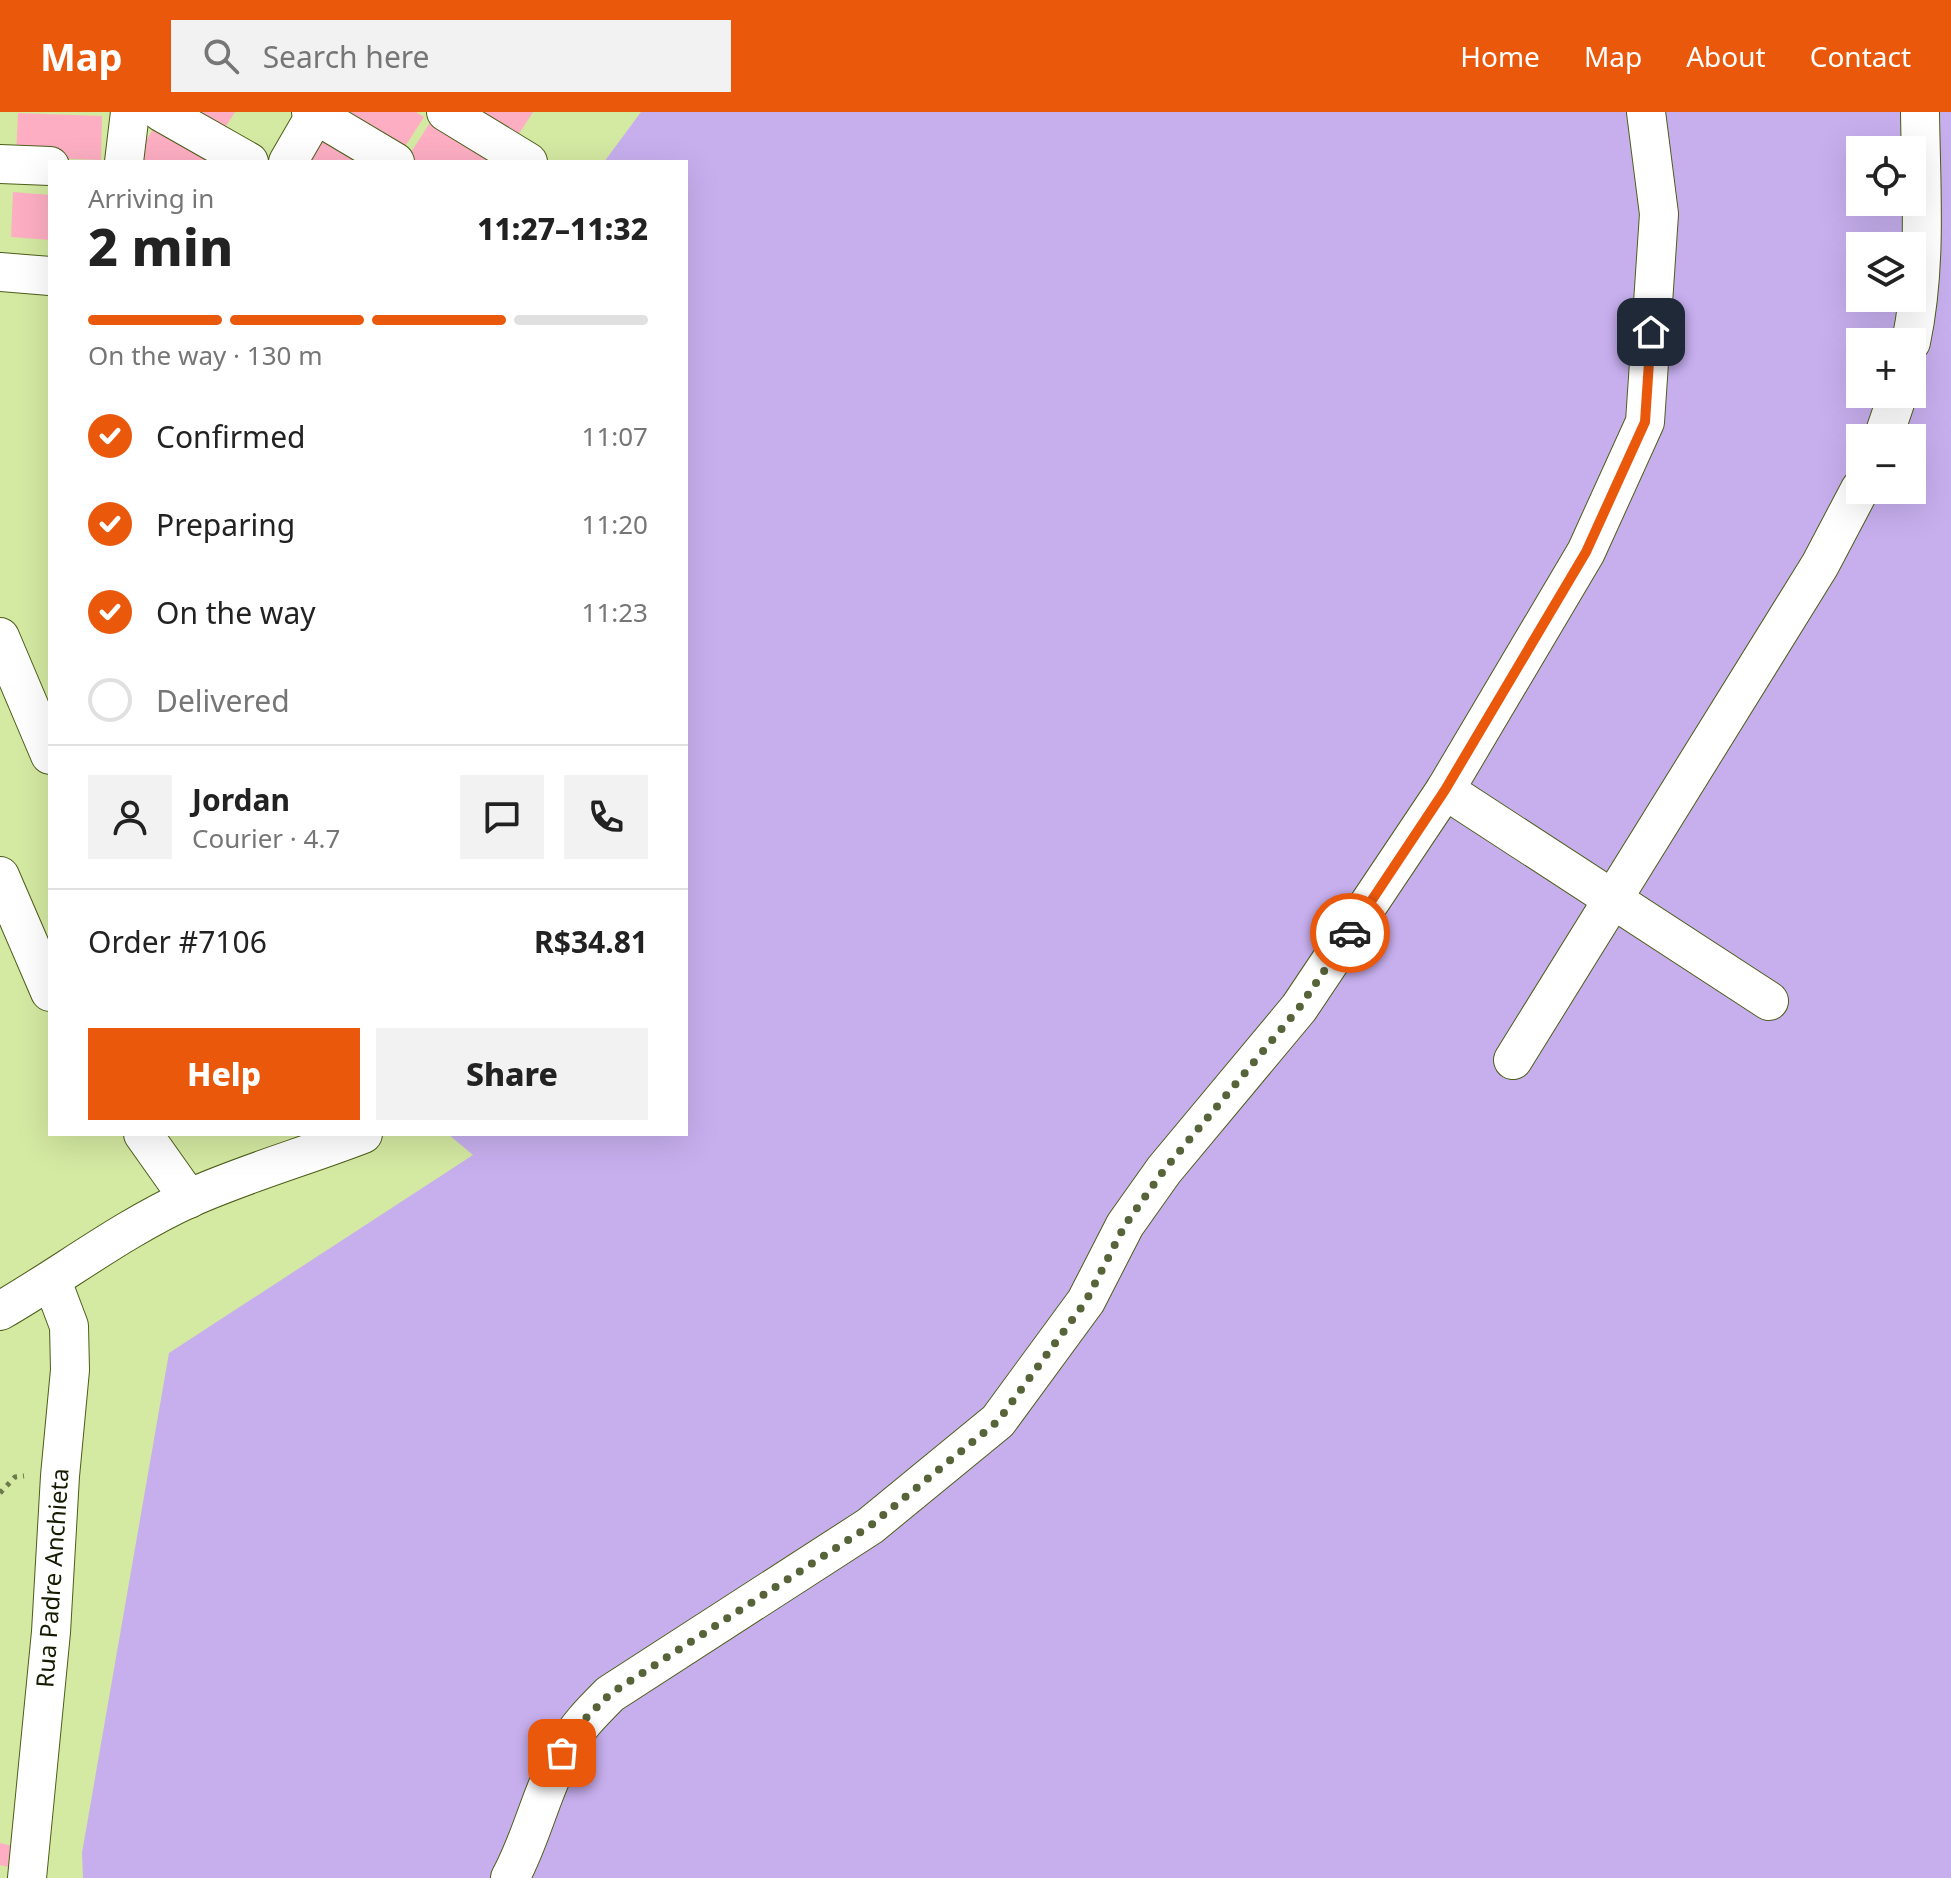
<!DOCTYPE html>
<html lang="en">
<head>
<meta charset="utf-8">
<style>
  body { margin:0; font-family:"Noto Sans",sans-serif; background:#f2f2f2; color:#222; height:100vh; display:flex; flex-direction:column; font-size:30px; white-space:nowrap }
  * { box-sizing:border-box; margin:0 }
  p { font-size:26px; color:#767676 }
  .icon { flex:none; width:44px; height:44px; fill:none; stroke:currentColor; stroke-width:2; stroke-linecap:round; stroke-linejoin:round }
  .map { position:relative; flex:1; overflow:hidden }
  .side { position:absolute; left:48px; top:48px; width:640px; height:976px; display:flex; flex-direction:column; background:#fff; border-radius:0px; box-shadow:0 8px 32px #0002 }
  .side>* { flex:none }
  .controls { position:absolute; left:1846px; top:24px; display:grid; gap:16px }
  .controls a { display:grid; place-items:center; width:80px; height:80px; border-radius:0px; background:#fff; box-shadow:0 8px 32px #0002; font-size:40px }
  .pin { position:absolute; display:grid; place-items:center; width:68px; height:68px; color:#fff; margin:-34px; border-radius:16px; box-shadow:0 4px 12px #0006 }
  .courier { position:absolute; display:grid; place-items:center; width:80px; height:80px; margin:-40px; border:6px solid #ea580c; border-radius:50%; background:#fff; color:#222; box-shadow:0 2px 10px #0007 }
  .overview em { font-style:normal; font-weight:800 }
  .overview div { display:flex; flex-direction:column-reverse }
  .overview { display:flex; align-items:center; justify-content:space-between; height:136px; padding:0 40px }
  h1 { font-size:52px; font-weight:800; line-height:60px }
  .bar { display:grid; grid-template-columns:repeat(4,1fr); gap:12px 8px; align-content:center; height:96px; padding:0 40px }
  .bar i { height:10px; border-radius:6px; background:#e0e0e0 }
  .bar .active { background:#ea580c }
  .bar p { grid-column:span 4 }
  .line { display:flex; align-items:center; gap:20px; padding:0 40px; border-top:2px solid #e0e0e0 }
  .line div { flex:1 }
  .round { display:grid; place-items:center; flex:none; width:84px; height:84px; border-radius:0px; background:#f2f2f2 }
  ol { padding:0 40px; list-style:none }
  li { display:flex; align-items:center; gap:24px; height:88px }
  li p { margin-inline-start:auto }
  li .icon { padding:8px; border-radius:50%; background:#ea580c; color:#fff; stroke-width:4 }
  li:last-child { color:#767676 }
  li i { width:44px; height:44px; border:4px solid #e0e0e0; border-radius:50% }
  .cta { display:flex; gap:16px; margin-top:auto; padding:16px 40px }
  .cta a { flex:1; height:92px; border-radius:0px; background:#ea580c; color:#fff; font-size:32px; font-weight:800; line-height:92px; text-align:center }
  .cta a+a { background:#f2f2f2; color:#222 }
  header { display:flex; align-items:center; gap:48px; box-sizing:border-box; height:112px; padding:0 40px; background:#ea580c; color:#fff }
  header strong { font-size:38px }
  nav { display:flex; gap:44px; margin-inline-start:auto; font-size:28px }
  .search { width:560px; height:72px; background:#f2f2f2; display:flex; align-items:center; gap:20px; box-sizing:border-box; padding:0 28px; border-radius:0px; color:#767676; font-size:30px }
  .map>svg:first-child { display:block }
</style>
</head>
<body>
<header>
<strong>Map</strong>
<div class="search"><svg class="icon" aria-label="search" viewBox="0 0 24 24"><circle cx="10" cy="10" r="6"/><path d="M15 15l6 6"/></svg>Search here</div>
<nav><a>Home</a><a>Map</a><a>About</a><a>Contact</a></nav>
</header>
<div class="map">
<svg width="1951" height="1766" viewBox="0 0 1951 1766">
  <rect width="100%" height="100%" fill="#d4e9a2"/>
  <path fill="#c7afee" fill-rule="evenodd" d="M641,0h1310v1766h-1868l-1,-25 87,-500 304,-198 -25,-21h238v-972h-82zM1860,38h52v52h-52zM1860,134h52v52h-52zM1860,230h52v52h-52zM1860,326h52v52h-52z"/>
  <g fill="#fdaec3">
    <polygon points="180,0 235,0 219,25"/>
    <polygon points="333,0 416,0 424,5 397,47"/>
    <polygon points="466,0 533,0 513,31"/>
    <polygon points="18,1 102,4 101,48 16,45"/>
    <polygon points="160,6 228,50 137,50 134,48"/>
    <polygon points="433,6 501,50 409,50 406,48"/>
    <polygon points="323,26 360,50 308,50"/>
    <polygon points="13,80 50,83 50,128 11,125"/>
    <polygon points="0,1731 17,1735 13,1756 0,1753"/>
  </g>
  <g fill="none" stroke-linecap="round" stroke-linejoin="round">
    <defs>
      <g id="street">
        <polyline points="161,0 249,50"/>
        <polyline points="311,0 395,50"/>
        <polyline points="446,0 528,50"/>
        <polyline points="124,50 130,0"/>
        <polyline points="288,50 317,0"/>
        <polyline points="0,52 50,54"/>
        <polyline points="0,160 50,164"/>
        <path d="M1911,230c16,-76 10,-153 9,-230"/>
        <polyline points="1883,326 1898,282"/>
        <polyline points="0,525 50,643"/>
        <polyline points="1445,678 1769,889"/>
        <polyline points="0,764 50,880"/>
        <polyline points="1513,948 1820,453 1860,377"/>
        <polyline points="143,1022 189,1087"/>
        <path d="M0,1199c64,-37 122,-82 190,-113 56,-25 116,-42 173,-64"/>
        <polyline points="27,1766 51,1520 60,1364 70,1258 69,1214 52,1169"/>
        <path d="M510,1766c22,-40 31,-86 53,-126 12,-23 29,-40 47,-58l260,-168 128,-105 88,-120 39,-76 39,-55 135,-162 146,-218 141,-238 59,-130 14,-208 -13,-102"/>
      </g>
    </defs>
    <use href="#street" stroke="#4d5e19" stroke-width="40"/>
    <polyline stroke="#6d7a4b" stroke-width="5" stroke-dasharray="4 6" stroke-linecap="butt" points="0,1381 15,1365 24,1364"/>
    <use href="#street" stroke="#fff" stroke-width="38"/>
  </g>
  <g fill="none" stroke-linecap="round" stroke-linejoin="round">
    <polyline stroke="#576339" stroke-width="8" stroke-dasharray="0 14.4" points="562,1641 583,1609 610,1582 870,1414 998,1309 1086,1189 1125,1113 1164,1058 1299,896 1350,821"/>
    <polyline stroke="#ea580c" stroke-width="10" points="1350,821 1445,678 1586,440 1645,310 1651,220"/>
  </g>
  <g text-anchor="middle" stroke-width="7" stroke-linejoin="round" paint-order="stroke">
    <g font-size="24" fill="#141b01" stroke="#fff">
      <text transform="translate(53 1466) rotate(-86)" y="8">Rua Padre Anchieta</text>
    </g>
  </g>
</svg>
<div class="controls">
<a><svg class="icon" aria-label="locate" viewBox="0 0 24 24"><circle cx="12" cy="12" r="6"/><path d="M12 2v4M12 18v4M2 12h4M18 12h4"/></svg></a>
<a><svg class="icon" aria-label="layers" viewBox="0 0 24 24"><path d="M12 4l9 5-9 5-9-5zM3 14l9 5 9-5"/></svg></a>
<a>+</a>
<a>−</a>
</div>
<div class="pin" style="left:562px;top:1641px;background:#ea580c"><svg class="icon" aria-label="bag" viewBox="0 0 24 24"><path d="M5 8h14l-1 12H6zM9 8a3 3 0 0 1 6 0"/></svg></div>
<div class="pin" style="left:1651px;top:220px;background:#1f2937"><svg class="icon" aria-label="home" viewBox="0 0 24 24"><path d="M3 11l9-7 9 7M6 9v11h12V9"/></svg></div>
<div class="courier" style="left:1350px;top:821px"><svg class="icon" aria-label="car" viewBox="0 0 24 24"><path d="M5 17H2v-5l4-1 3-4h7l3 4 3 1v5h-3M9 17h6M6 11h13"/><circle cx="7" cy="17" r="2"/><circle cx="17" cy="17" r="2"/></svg></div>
<section class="side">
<div class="overview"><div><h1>2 min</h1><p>Arriving in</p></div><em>11:27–11:32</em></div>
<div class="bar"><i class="active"></i><i class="active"></i><i class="active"></i><i></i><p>On the way · 130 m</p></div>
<ol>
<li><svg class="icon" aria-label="check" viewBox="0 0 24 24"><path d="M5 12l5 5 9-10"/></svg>Confirmed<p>11:07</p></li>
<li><svg class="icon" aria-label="check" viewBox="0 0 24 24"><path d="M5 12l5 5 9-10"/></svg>Preparing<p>11:20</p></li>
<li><svg class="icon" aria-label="check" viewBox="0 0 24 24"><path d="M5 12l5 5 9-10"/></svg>On the way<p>11:23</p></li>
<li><i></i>Delivered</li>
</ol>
<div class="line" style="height:144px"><a class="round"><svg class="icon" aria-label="person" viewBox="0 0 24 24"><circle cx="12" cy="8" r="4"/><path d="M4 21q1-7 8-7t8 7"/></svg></a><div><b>Jordan</b><p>Courier · 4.7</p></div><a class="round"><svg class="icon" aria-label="chat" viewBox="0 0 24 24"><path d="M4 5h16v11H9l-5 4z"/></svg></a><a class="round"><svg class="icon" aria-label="phone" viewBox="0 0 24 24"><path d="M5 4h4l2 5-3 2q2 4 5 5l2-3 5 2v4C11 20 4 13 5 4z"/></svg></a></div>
<div class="line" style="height:104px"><div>Order #7106</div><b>R$34.81</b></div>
<div class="cta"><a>Help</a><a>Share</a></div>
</section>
</div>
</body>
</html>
